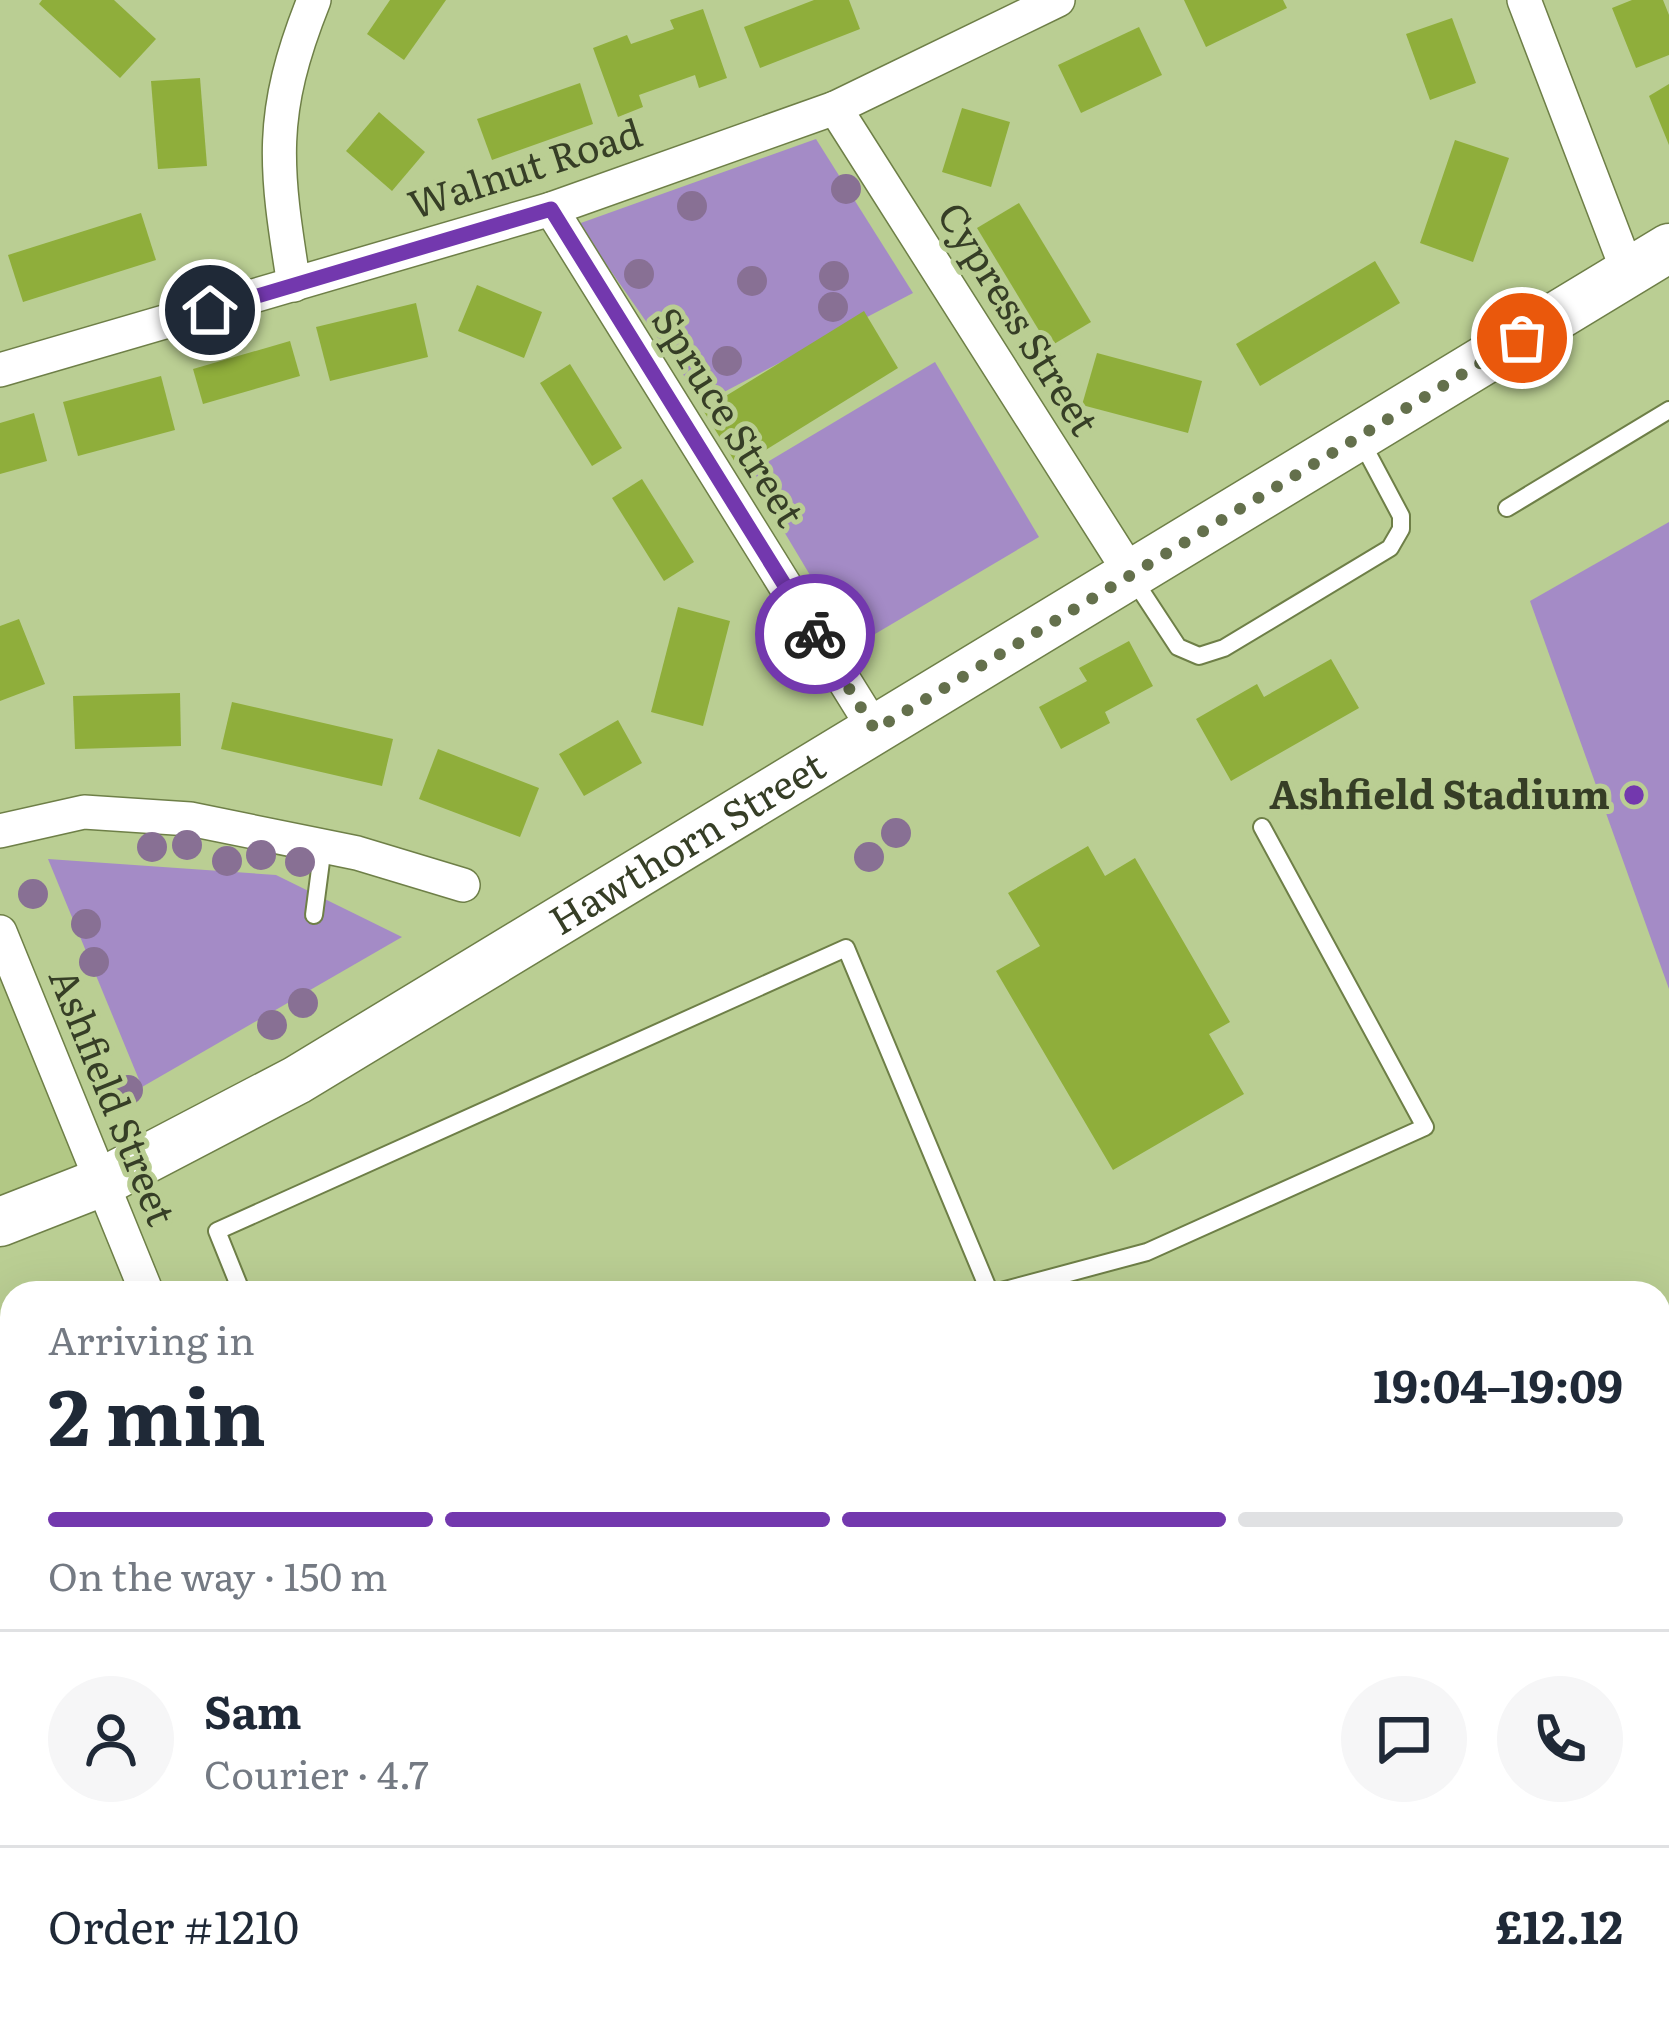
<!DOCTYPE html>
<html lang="en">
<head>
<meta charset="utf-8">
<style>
  body { margin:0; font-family:Literata,serif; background:#f6f6f7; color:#1f2937; height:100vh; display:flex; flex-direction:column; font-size:45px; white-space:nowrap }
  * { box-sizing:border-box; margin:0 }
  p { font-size:39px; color:#747a83 }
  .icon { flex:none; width:66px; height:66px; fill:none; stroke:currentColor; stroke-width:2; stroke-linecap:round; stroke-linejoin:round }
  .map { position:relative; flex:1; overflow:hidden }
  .side { position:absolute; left:0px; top:1281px; width:1671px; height:747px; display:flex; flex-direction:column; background:#fff; border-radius:36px 36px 0 0; box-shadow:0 12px 48px #0002 }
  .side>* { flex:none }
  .pin { position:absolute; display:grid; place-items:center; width:102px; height:102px; color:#fff; margin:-51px; border:6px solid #fff; border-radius:50%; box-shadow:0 3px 12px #0007 }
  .courier { position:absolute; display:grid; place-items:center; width:120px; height:120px; margin:-60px; border:9px solid #7338ae; border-radius:50%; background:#fff; color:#222; box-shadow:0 3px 15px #0007 }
  .summary em { font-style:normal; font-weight:700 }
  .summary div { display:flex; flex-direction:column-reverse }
  .summary { display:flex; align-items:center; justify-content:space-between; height:204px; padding:0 48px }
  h1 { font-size:78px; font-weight:700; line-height:90px }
  .bar { display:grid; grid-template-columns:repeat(4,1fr); gap:18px 12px; align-content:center; height:144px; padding:0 48px }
  .bar i { height:15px; border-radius:9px; background:#e0e1e3 }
  .bar .selected { background:#7338ae }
  .bar p { grid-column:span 4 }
  .line { display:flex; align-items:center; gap:30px; padding:0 48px; border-top:3px solid #e0e1e3 }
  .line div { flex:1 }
  .round { display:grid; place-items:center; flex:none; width:126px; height:126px; border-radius:63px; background:#f6f6f7 }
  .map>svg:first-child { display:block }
</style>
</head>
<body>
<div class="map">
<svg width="1669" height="2026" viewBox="0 0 1669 2026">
  <rect width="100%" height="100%" fill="#bace93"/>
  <polygon fill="#b2c885" points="0,933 102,1182 0,1222"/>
  <g fill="#a48bc6">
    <polygon points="816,139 913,293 703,403 578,224"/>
    <polygon points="935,362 1039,537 853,647 749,473"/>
    <polygon points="1669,522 1669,989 1530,601"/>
    <polygon points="48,859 276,875 402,937 142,1087"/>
  </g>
  <g fill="#8fae3b">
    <polygon points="42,0 114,0 156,39 120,78 39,4"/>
    <polygon points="390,0 446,0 404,60 367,34"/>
    <polygon points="814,0 849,0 860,29 760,68 744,27"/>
    <polygon points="1184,0 1283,0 1287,8 1206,47"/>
    <polygon points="1632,0 1663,0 1669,15 1669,55 1636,68 1612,8"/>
    <polygon points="703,9 727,78 699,88 695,75 639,95 643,107 618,117 593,48 627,35 631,44 674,29 670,20"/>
    <polygon points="1452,18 1476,83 1430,100 1406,34"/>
    <polygon points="1139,27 1162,75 1081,113 1058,65"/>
    <polygon points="200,78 207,166 158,169 151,81"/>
    <polygon points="580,83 593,124 492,160 477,119"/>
    <polygon points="1669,84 1669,145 1649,96"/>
    <polygon points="962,108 1010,122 991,187 942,172"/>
    <polygon points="379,112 425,152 392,191 346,151"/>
    <polygon points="1455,140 1509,158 1473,262 1420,243"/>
    <polygon points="1019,203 1091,322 1049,347 977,228"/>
    <polygon points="141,213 156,260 23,302 8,255"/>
    <polygon points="1375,261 1400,303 1260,386 1236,344"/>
    <polygon points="477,285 542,312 524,358 458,331"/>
    <polygon points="416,303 428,357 330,381 316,327"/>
    <polygon points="864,311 898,368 738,467 703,410"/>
    <polygon points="290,341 300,376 203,404 193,369"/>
    <polygon points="1097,353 1202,381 1188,433 1082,405"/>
    <polygon points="570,364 622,448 592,466 540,383"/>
    <polygon points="161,376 175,430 78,456 63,402"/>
    <polygon points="34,413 47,461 0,474 0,423"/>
    <polygon points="642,479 694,562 664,581 612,498"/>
    <polygon points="678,607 730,621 703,726 651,712"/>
    <polygon points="19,619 45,684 0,701 0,626"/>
    <polygon points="1129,641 1153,686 1105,712 1110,723 1061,749 1039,707 1087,681 1079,668"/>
    <polygon points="1331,659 1359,708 1231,781 1196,719 1257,684 1264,697"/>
    <polygon points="180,693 181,746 75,749 73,696"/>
    <polygon points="232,702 393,739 382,786 221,749"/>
    <polygon points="618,720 642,763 584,796 559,754"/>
    <polygon points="438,749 539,788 520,837 419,799"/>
    <polygon points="1088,846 1105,876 1135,858 1230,1022 1209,1034 1244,1094 1113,1170 996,971 1040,946 1008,893"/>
    <polygon points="12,1345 12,1383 0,1388 0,1350"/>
    <polygon points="12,1564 12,1604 0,1609 0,1568"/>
    <polygon points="12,1816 12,1876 0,1880 0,1821"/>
    <polygon points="91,2016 141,2016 145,2026 80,2026 78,2021"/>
    <polygon points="154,2016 213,2016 188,2026 158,2026"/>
    <polygon points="1020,2016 1092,2016 1119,2025 1016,2026"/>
  </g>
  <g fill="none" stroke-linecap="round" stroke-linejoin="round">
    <defs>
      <g id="lane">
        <polyline points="1507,508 1669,410"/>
        <polyline points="1134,580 1178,647 1199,656 1224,648 1390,548 1401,529 1401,516 1360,439"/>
        <polyline points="314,915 323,846"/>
        <polyline points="242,1293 217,1231 846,948 990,1293"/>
        <polyline points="994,1293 1147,1252 1425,1127 1262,827"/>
      </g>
      <g id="street">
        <polyline points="1524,0 1628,272"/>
        <polyline points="835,108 1131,574"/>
        <polyline points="551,209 875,730"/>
        <path d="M294,285c-19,-119 -26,-170 20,-285"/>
        <polyline points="0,370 551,209 835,108 1058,0"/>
        <polyline points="0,831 84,812 190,819 357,853 463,885"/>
        <polyline points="0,932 147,1293"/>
        <polyline points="0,1700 12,1695"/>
        <polyline points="1659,1994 1669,1990"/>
        <polyline points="411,2026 430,2019"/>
        <polyline points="1581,2026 1606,2016"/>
      </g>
      <g id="secondary">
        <path id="s1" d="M0,1222l102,-40 195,-102 1372,-832"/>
      </g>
    </defs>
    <use href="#lane" stroke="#6e7f47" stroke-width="20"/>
    <use href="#street" stroke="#6e7f47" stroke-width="36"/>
    <use href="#secondary" stroke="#6e7f47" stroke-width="51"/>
    <use href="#lane" stroke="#fff" stroke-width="16"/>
    <use href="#street" stroke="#fff" stroke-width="33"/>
    <use href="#secondary" stroke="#fff" stroke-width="48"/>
  </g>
  <g fill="#887094">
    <circle cx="846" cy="189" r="15"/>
    <circle cx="692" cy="206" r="15"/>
    <circle cx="639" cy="274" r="15"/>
    <circle cx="834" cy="276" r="15"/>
    <circle cx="752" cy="281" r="15"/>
    <circle cx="833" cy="307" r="15"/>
    <circle cx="727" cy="361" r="15"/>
    <circle cx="896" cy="833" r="15"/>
    <circle cx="187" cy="845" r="15"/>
    <circle cx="152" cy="847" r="15"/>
    <circle cx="261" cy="855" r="15"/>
    <circle cx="869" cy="857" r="15"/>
    <circle cx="227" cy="861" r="15"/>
    <circle cx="300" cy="862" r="15"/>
    <circle cx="33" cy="894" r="15"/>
    <circle cx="86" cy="924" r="15"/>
    <circle cx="94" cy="962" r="15"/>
    <circle cx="303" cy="1003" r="15"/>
    <circle cx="272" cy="1025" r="15"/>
    <circle cx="128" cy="1090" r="15"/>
  </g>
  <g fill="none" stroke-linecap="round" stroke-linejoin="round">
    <polyline stroke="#64704c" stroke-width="12" stroke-dasharray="0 21.6" points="815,634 875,730 1522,338"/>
    <polyline stroke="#7338ae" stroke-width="15" points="210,310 551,209 815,634"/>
  </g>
  <circle fill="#7338ae" stroke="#bace93" stroke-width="4.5" cx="1634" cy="795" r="12"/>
  <g text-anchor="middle" stroke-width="10" stroke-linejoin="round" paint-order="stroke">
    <g font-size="39" fill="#363e26" stroke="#bace93">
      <text transform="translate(525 169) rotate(-18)" y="14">Walnut Road</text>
      <text transform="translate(1018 319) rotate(58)" y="14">Cypress Street</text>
      <text transform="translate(728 417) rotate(58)" y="14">Spruce Street</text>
      <text dy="14" stroke="none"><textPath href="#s1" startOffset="786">Hawthorn Street</textPath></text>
      <text transform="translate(112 1097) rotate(68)" y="14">Ashfield Street</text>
    </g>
    <g font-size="39" font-weight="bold" fill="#363e26" stroke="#bace93" text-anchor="end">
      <text x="1610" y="809">Ashfield Stadium</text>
    </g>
  </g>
</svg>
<div class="pin" style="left:1522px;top:338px;background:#ea580c"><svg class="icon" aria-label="bag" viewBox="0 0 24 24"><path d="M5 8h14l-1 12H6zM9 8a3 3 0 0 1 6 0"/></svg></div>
<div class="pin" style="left:210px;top:310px;background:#1f2937"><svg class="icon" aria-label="home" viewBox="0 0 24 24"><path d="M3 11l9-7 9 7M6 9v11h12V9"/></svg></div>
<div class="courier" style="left:815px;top:634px"><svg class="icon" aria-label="bike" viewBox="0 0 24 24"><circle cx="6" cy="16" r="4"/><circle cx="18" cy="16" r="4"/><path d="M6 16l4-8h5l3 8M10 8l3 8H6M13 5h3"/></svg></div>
<section class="side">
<div class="summary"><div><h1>2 min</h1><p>Arriving in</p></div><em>19:04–19:09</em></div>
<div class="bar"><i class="selected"></i><i class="selected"></i><i class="selected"></i><i></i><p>On the way · 150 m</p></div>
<div class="line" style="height:216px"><a class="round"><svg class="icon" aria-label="person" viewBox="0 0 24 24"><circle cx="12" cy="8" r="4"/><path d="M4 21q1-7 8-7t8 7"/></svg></a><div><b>Sam</b><p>Courier · 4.7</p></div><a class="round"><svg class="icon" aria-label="chat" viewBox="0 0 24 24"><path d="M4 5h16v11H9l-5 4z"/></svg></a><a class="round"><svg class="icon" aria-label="phone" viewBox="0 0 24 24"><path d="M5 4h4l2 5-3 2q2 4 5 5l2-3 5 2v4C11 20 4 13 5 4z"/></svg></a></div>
<div class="line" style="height:156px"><div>Order #1210</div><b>£12.12</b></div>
</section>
</div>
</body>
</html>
